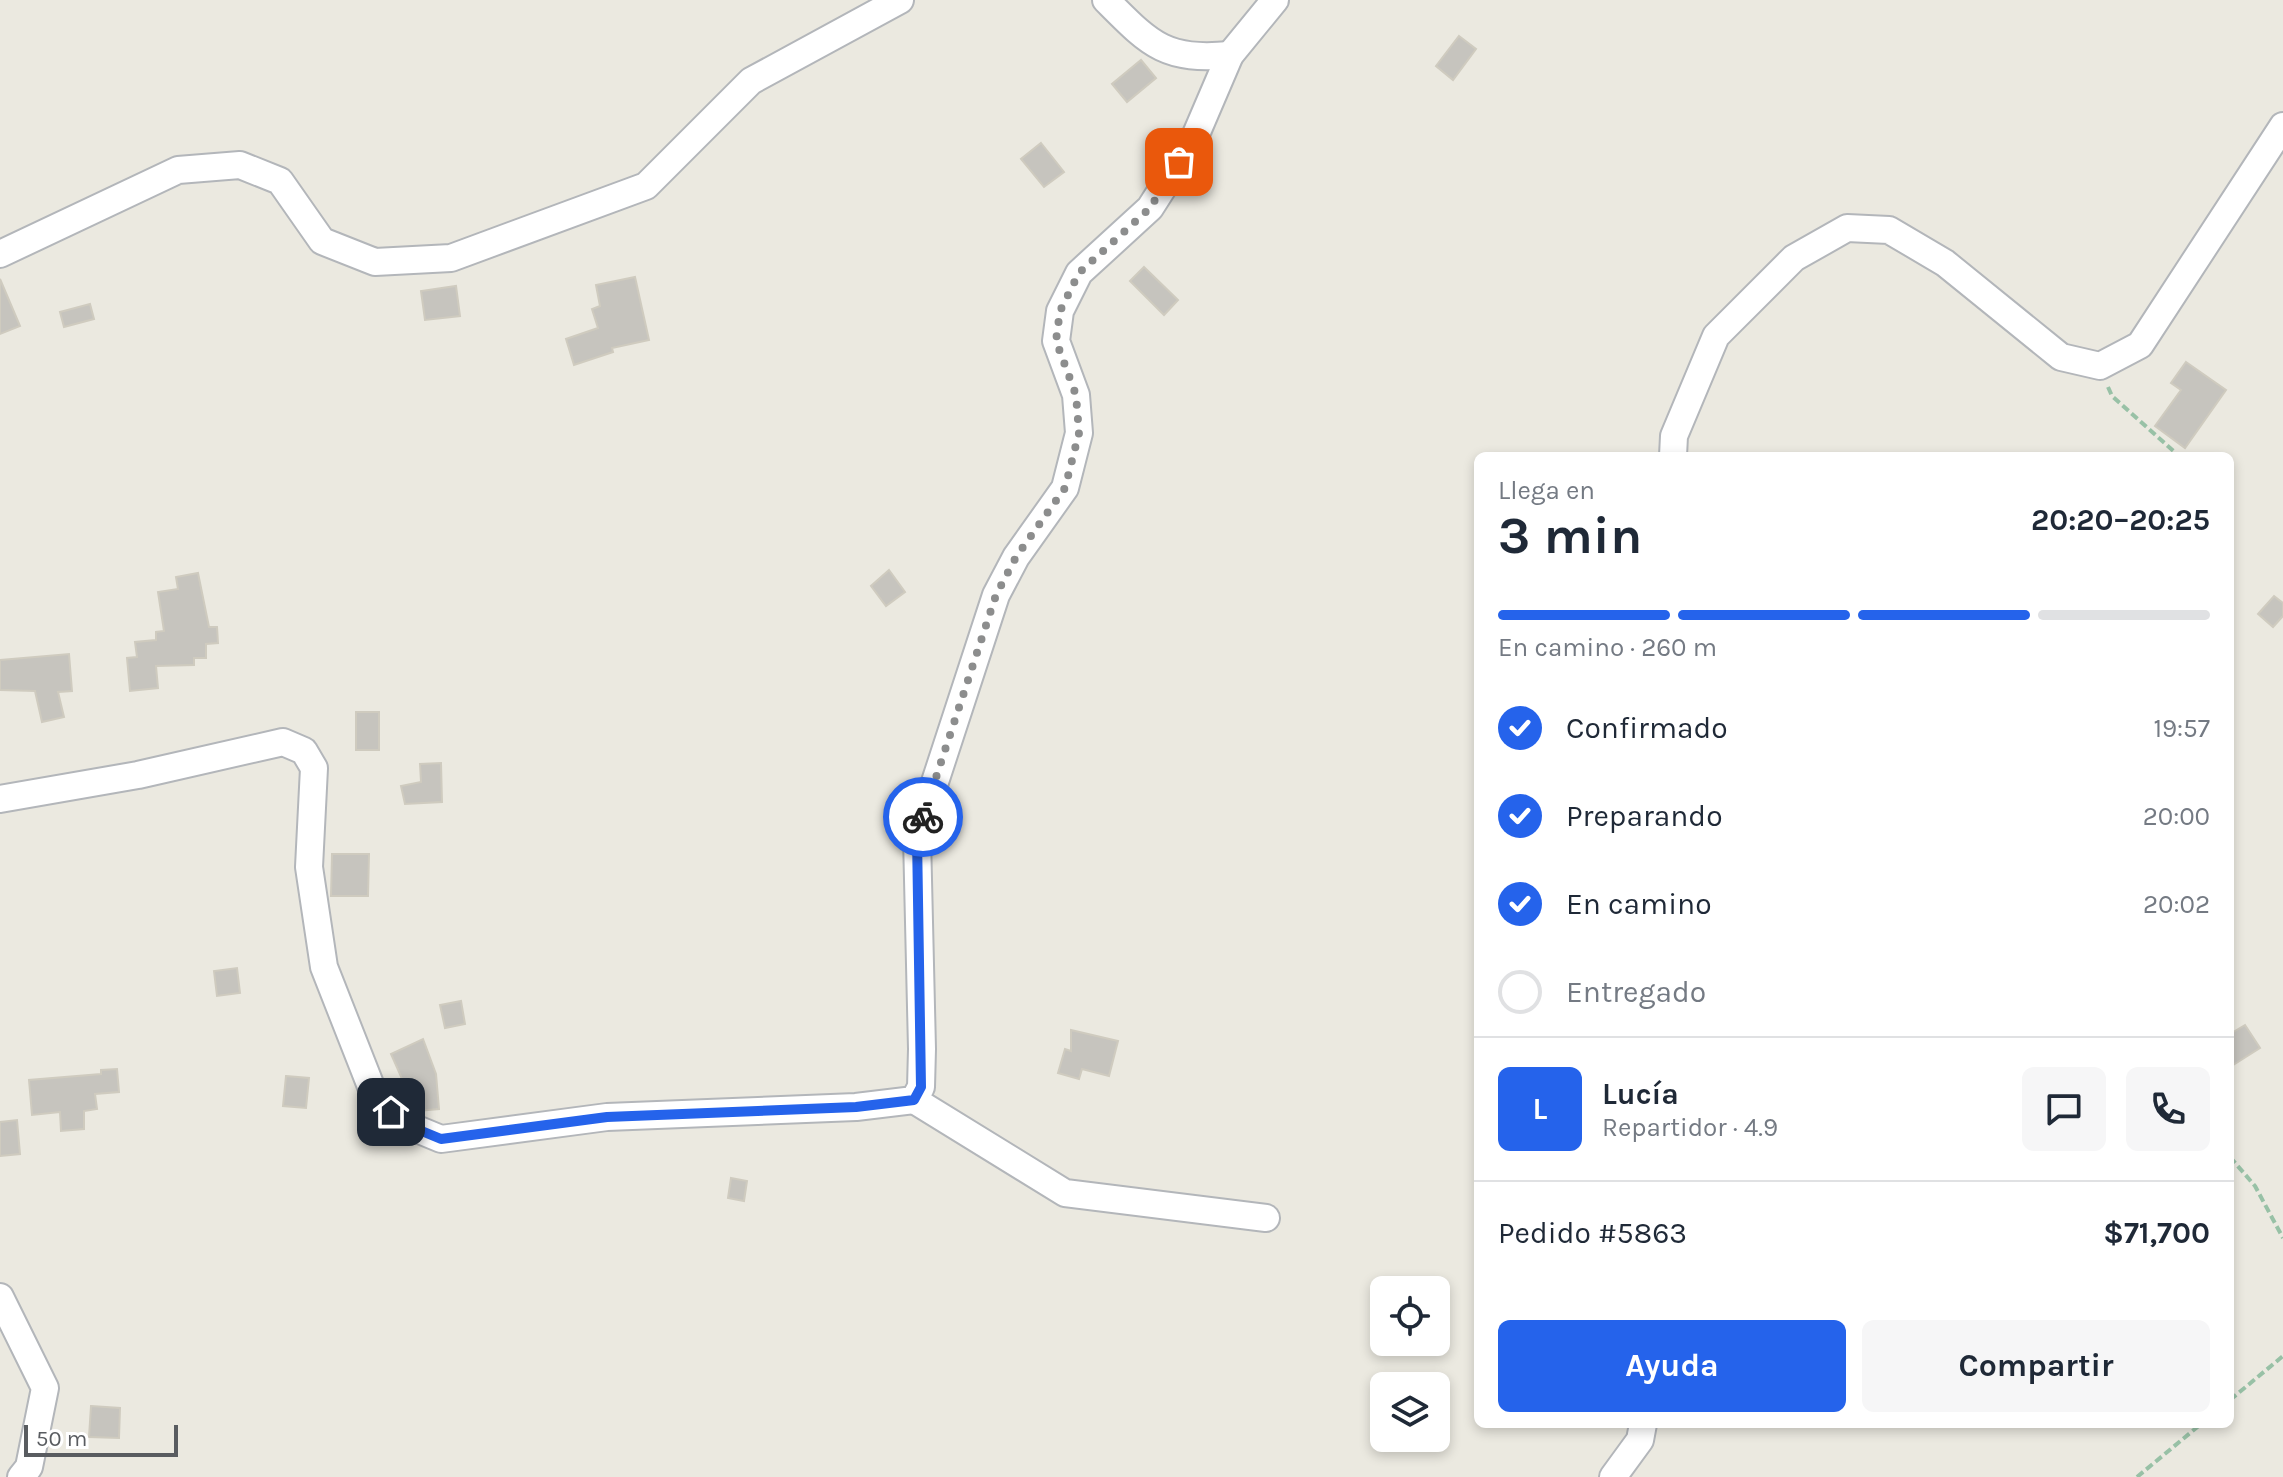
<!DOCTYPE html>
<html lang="es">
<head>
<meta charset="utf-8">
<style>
  body { margin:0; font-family:Karla,sans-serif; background:#f6f6f7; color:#1f2937; height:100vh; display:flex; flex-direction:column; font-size:30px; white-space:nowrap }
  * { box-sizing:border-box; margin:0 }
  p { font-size:26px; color:#747a83 }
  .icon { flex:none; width:44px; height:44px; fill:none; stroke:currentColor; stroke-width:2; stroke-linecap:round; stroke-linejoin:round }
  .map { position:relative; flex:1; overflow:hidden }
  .drawer { position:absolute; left:1474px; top:452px; width:760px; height:976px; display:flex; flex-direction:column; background:#fff; border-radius:12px; box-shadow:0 4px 12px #0003 }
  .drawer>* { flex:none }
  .controls { position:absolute; left:1370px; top:1276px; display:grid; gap:16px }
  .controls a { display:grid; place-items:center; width:80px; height:80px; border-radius:12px; background:#fff; box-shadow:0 4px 12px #0003; font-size:40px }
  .scale { position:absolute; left:24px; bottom:20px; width:154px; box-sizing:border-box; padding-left:8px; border:4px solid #595c60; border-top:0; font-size:22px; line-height:28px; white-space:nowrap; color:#595c60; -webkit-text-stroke:6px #fff; paint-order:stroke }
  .pin { position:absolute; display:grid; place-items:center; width:68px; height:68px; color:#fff; margin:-34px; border-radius:16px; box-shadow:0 4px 12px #0006 }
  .courier { position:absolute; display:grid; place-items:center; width:80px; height:80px; margin:-40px; border:6px solid #2563eb; border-radius:50%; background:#fff; color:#222; box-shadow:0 2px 10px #0007 }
  .head em { font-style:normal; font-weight:700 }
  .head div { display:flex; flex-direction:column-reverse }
  .head { display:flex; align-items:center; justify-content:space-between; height:136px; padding:0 24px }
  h1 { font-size:52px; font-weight:700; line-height:60px }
  .bar { display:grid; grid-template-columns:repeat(4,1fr); gap:12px 8px; align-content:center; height:96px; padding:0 24px }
  .bar i { height:10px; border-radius:6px; background:#e0e1e3 }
  .bar .current { background:#2563eb }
  .bar p { grid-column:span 4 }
  .line { display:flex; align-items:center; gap:20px; padding:0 24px; border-top:2px solid #e0e1e3 }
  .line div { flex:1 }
  .round { display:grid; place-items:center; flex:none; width:84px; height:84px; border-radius:12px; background:#f6f6f7 }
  ol { padding:0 24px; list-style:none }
  li { display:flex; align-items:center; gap:24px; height:88px }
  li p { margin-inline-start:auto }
  li .icon { padding:8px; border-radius:50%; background:#2563eb; color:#fff; stroke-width:4 }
  li:last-child { color:#747a83 }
  li i { width:44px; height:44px; border:4px solid #e0e1e3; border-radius:50% }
  .button { display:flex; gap:16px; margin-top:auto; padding:16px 24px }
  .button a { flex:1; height:92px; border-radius:12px; background:#2563eb; color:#fff; font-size:32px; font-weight:700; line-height:92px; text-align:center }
  .button a+a { background:#f6f6f7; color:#1f2937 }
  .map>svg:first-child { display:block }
</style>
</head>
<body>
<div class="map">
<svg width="2283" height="1477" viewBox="0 0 2283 1477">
  <rect width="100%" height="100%" fill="#ebe9e0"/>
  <g fill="#c6c4be" stroke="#cfcbbf" stroke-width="2">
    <polygon points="1459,36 1476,49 1453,80 1436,66"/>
    <polygon points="1141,60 1156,78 1127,102 1112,84"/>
    <polygon points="1041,143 1064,172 1044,187 1021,159"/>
    <polygon points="1144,267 1178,300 1164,315 1130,281"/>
    <polygon points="635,277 649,340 612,348 613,352 574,365 566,339 598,328 592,309 600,306 596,285"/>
    <polygon points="0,279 20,326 0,334"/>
    <polygon points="456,286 460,316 425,320 421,291"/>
    <polygon points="90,304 94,319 64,327 60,312"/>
    <polygon points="2186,362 2226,390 2185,448 2155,426 2181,390 2171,383"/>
    <polygon points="889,570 905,592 886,606 871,586"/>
    <polygon points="198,573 209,627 217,627 218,643 206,644 206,658 194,658 194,665 156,666 158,688 130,691 127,658 137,657 135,642 156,640 156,632 164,631 158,592 178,589 176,577"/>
    <polygon points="2274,596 2283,603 2283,616 2273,627 2258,614"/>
    <polygon points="69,654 72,691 58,692 64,717 42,722 35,691 0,690 0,660"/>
    <rect x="356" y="712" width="23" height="38"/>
    <polygon points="441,763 442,802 405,804 401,786 421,782 420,764"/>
    <polygon points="332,854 369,854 368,896 331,896"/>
    <polygon points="237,968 240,993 217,996 214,971"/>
    <polygon points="461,1001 465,1024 445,1028 440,1005"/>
    <polygon points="2245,1025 2260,1048 2230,1067 2230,1034"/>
    <polygon points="1071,1030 1118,1041 1109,1076 1082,1069 1079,1079 1058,1073 1065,1049 1071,1051"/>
    <polygon points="423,1039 436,1074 439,1109 417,1111 408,1105 407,1090 391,1054"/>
    <polygon points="117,1069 119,1092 95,1094 97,1109 84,1111 84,1129 61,1131 60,1112 32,1115 29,1080 101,1074 101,1070"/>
    <polygon points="286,1076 309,1078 306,1108 283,1106"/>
    <polygon points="17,1120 20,1154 0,1156 0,1122"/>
    <polygon points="731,1178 747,1181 744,1201 728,1198"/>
    <polygon points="91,1406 120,1408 119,1438 89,1437"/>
  </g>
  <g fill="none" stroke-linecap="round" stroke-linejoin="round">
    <defs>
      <g id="minor">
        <path d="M1106,0c44,44 58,61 124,55"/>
        <polyline points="0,254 178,170 240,165 280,181 322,241 375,262 451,258 646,186 751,81 900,0"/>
        <polyline points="1673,456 1674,436 1716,336 1794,258 1847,228 1889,230 1945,263 2061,357 2100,366 2140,345 2283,126"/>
        <polyline points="0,799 138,775 283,742 304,751 314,768 309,867 324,967 372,1089 391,1112 412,1127 441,1139 607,1117 856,1107 914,1100 921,1087 922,1049 917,837 996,595 1016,557 1065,488 1079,433 1076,395 1056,341 1060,311 1079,273 1150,208 1194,139 1230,55 1275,0"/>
        <polyline points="914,1100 1065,1193 1266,1218"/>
        <polyline points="0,1297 45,1388 29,1467 21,1477"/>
        <polyline points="1613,1477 1640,1440 1643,1424"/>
      </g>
    </defs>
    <use href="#minor" stroke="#b3b6ba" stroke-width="30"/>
    <g stroke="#98c1a6" stroke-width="4" stroke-dasharray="8 4" stroke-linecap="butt">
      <polyline points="2108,387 2112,396 2179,456"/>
      <polyline points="2230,1157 2255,1186 2283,1238"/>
      <polyline points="2230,1400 2283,1356"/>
      <polyline points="2137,1477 2201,1424"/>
    </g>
    <use href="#minor" stroke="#fff" stroke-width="26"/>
  </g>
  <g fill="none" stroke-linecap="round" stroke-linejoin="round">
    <polyline stroke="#8c8d8d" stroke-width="8" stroke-dasharray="0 14.4" points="923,817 996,595 1016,557 1065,488 1079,433 1076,395 1056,341 1060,311 1079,273 1150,208 1179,162"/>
    <polyline stroke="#2563eb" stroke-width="10" points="391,1112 412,1127 441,1139 607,1117 856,1107 914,1100 921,1087 917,837 923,817"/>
  </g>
</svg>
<div class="controls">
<a><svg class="icon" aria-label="locate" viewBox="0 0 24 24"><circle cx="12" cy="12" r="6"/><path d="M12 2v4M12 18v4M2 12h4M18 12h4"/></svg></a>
<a><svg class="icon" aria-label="layers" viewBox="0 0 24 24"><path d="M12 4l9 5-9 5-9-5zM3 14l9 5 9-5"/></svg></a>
</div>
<div class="scale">50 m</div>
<div class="pin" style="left:1179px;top:162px;background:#ea580c"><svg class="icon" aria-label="bag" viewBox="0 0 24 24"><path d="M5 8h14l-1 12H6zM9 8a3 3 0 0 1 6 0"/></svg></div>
<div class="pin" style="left:391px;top:1112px;background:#1f2937"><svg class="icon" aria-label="home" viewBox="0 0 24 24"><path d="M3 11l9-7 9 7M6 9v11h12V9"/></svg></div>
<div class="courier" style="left:923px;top:817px"><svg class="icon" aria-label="bike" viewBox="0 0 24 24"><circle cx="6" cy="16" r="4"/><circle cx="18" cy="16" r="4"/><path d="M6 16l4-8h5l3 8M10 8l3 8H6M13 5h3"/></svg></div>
<section class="drawer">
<div class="head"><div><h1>3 min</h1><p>Llega en</p></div><em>20:20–20:25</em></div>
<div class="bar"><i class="current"></i><i class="current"></i><i class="current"></i><i></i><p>En camino · 260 m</p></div>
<ol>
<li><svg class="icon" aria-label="check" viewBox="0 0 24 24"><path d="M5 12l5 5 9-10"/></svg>Confirmado<p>19:57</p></li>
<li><svg class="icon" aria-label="check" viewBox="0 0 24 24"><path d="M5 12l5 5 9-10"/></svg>Preparando<p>20:00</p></li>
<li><svg class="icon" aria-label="check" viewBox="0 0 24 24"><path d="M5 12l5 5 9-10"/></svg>En camino<p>20:02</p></li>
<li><i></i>Entregado</li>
</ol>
<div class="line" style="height:144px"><b class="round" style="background:#2563eb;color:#fff">L</b><div><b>Lucía</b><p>Repartidor · 4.9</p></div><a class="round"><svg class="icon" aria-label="chat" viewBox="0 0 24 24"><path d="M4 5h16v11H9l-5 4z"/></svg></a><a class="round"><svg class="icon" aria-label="phone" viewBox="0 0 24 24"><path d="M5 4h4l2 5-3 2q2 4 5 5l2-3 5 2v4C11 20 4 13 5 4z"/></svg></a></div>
<div class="line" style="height:104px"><div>Pedido #5863</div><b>$71,700</b></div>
<div class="button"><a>Ayuda</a><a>Compartir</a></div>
</section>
</div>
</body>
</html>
